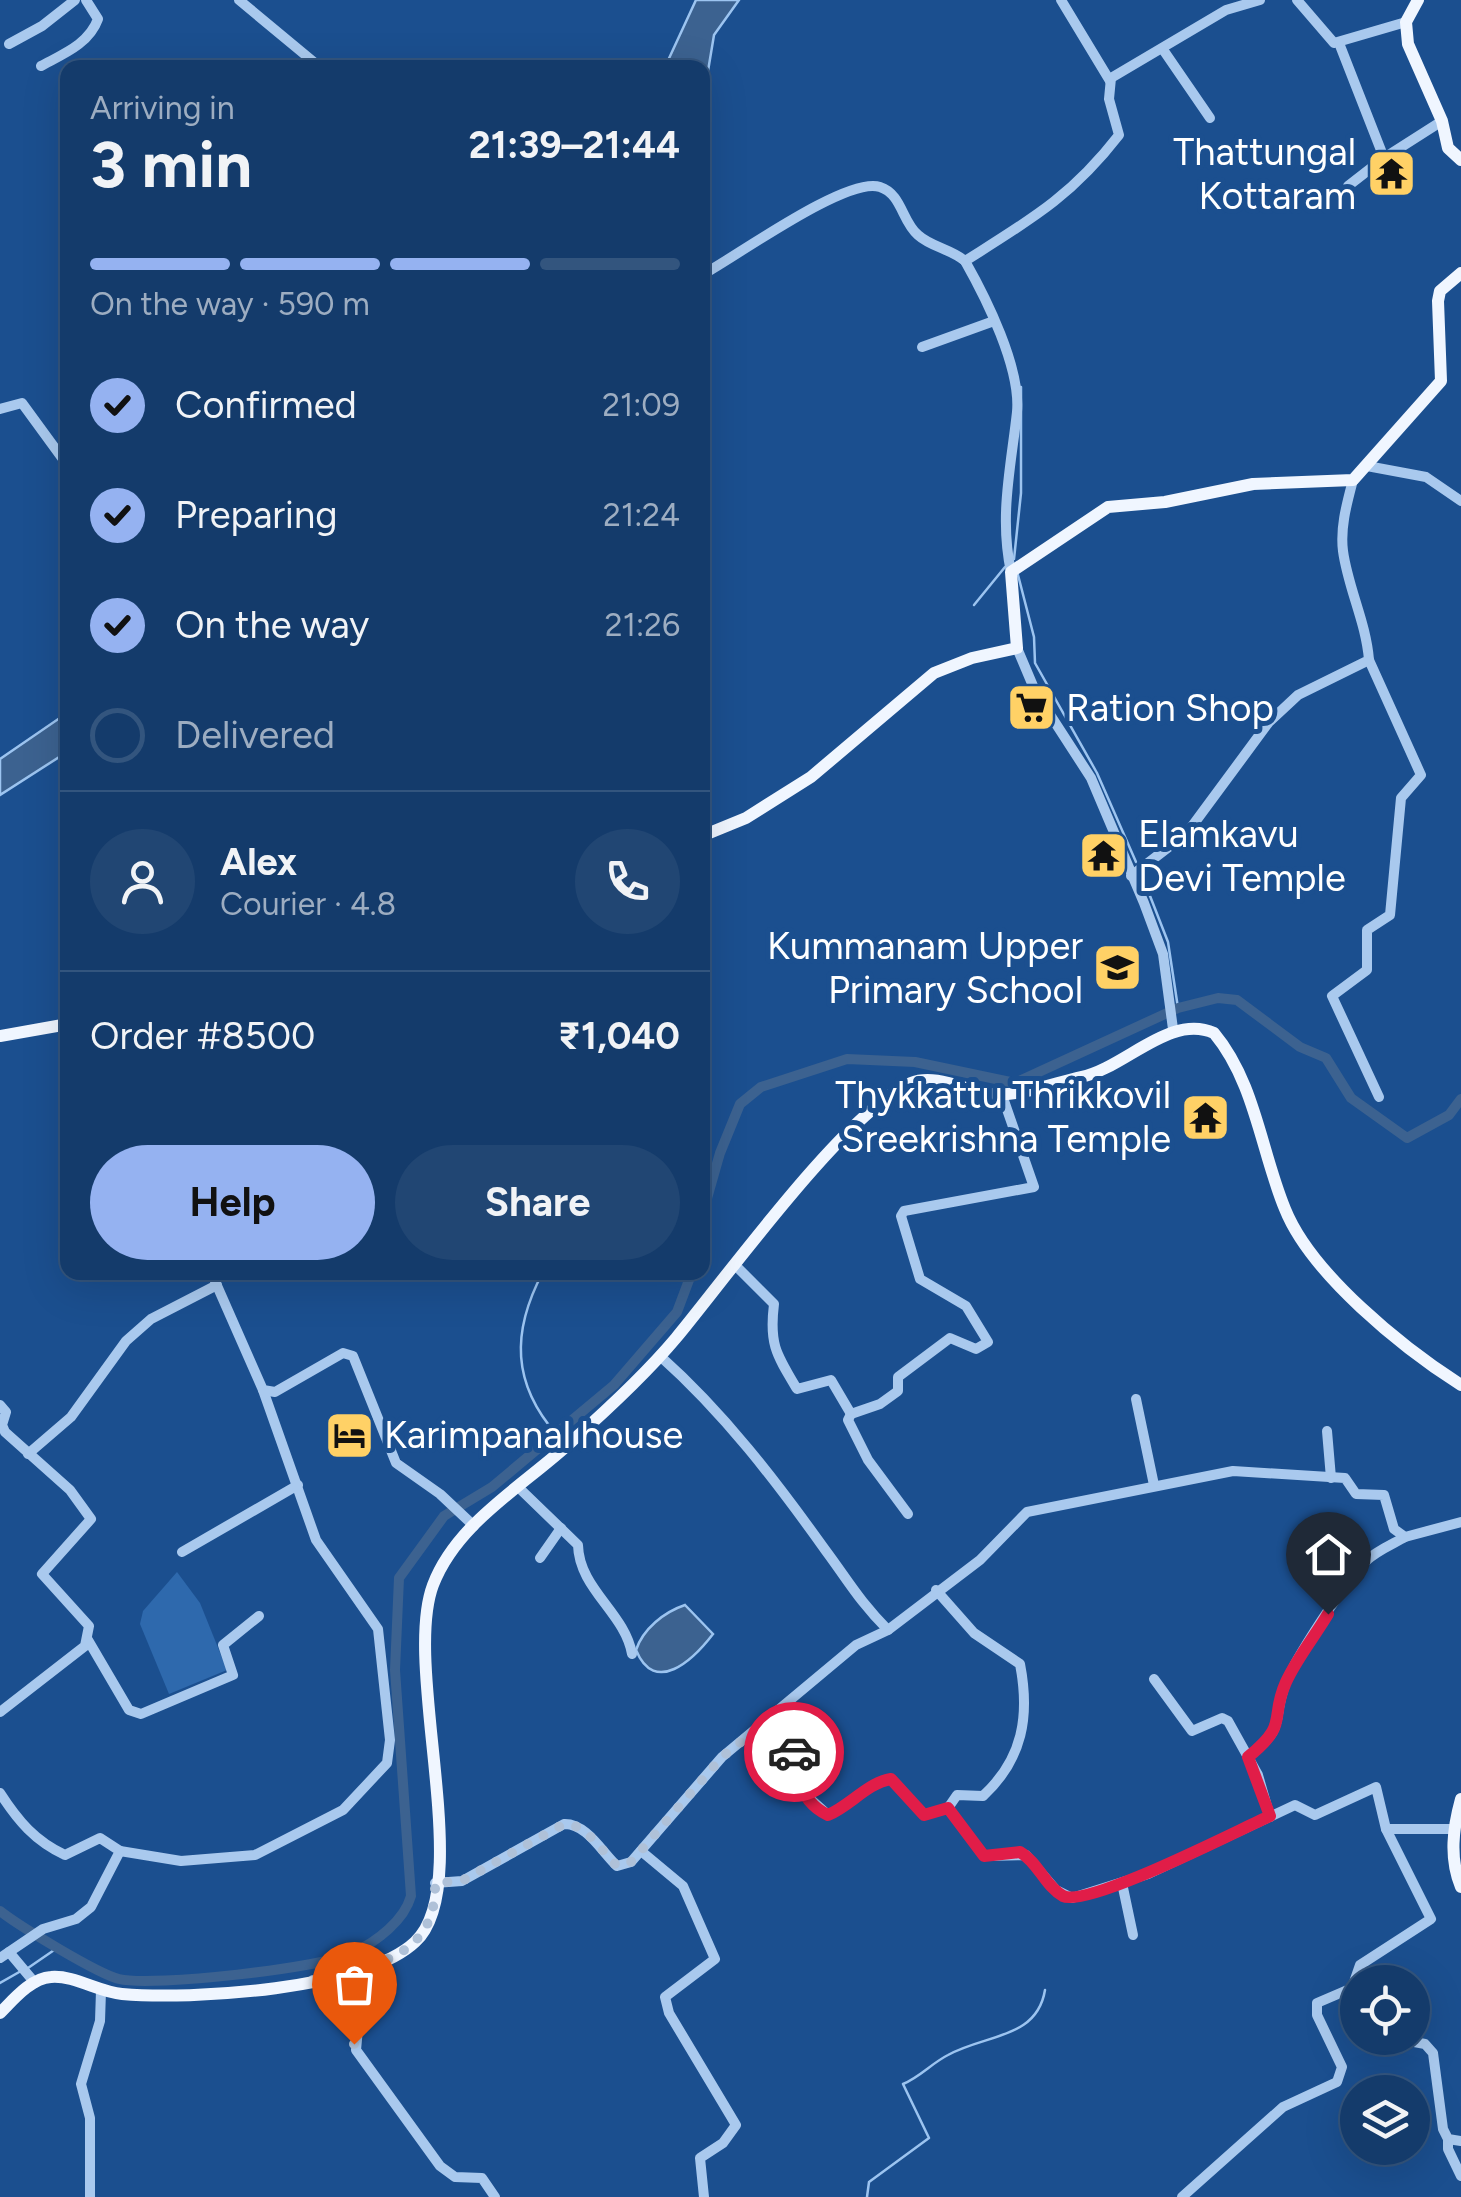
<!DOCTYPE html>
<html lang="en">
<head>
<meta charset="utf-8">
<style>
  body { margin:0; font-family:Figtree,sans-serif; background:#214673; color:#f1f3f6; height:100vh; display:flex; flex-direction:column; font-size:38px; white-space:nowrap }
  * { box-sizing:border-box; margin:0 }
  p { font-size:32px; color:#9dadc1 }
  .icon { flex:none; width:55px; height:55px; fill:none; stroke:currentColor; stroke-width:2; stroke-linecap:round; stroke-linejoin:round }
  .map { position:relative; flex:1; overflow:hidden }
  .details { position:absolute; left:60px; top:60px; width:650px; height:1220px; display:flex; flex-direction:column; background:#143b6b; border-radius:20px; box-shadow:0 10px 40px #0002,0 0 0 2px #33557e }
  .details>* { flex:none }
  .controls { position:absolute; left:1340px; top:1965px; display:grid; gap:20px }
  .controls a { display:grid; place-items:center; width:90px; height:90px; border-radius:50%; background:#143b6b; box-shadow:0 10px 40px #0002,0 0 0 2px #33557e; font-size:50px }
  .pin { position:absolute; display:grid; place-items:center; width:85px; height:85px; color:#fff; margin:-102px -42px; border-radius:50% 50% 50% 0; rotate:-45deg; box-shadow:0 0 10px #0007 }
  .pin .icon { rotate:45deg }
  .courier { position:absolute; display:grid; place-items:center; width:100px; height:100px; margin:-50px; border:8px solid #e11d48; border-radius:50%; background:#fff; color:#222; box-shadow:0 2px 12px #0007 }
  .summary em { font-style:normal; font-weight:700 }
  .summary div { display:flex; flex-direction:column-reverse }
  .summary { display:flex; align-items:center; justify-content:space-between; height:170px; padding:0 30px }
  h1 { font-size:65px; font-weight:700; line-height:75px }
  .bar { display:grid; grid-template-columns:repeat(4,1fr); gap:15px 10px; align-content:center; height:120px; padding:0 30px }
  .bar i { height:12px; border-radius:8px; background:#33557e }
  .bar .active { background:#95b2f1 }
  .bar p { grid-column:span 4 }
  .line { display:flex; align-items:center; gap:25px; padding:0 30px; border-top:2px solid #33557e }
  .line div { flex:1 }
  .round { display:grid; place-items:center; flex:none; width:105px; height:105px; border-radius:52px; background:#214673 }
  ol { padding:0 30px; list-style:none }
  li { display:flex; align-items:center; gap:30px; height:110px }
  li p { margin-inline-start:auto }
  li .icon { padding:10px; border-radius:50%; background:#95b2f1; color:#111; stroke-width:4 }
  li:last-child { color:#9dadc1 }
  li i { width:55px; height:55px; border:5px solid #33557e; border-radius:50% }
  .button { display:flex; gap:20px; margin-top:auto; padding:20px 30px }
  .button a { flex:1; height:115px; border-radius:60px; background:#95b2f1; color:#111; font-size:40px; font-weight:700; line-height:115px; text-align:center }
  .button a+a { background:#214673; color:#f1f3f6 }
  .map>svg:first-child { display:block }
</style>
</head>
<body>
<div class="map">
<svg width="1461" height="2197" viewBox="0 0 1461 2197">
  <rect width="100%" height="100%" fill="#1b4f8f"/>
  <polygon fill="#2e69ad" points="177,1572 200,1603 227,1670 169,1694 140,1624 143,1611"/>
  <g fill="#3c6290" stroke="#9cc4f0" stroke-width="2.5">
    <polygon points="696,0 739,0 714,35 703,101 702,68 665,67"/>
    <polygon points="67,713 67,752 0,795 0,759"/>
    <path d="M685,1605l28,29c-20,26 -58,62 -77,16 7,-21 28,-38 49,-45z"/>
  </g>
  <g fill="none" stroke-linecap="round" stroke-linejoin="round">
    <g stroke="#9cc4f0" stroke-width="2.5">
      <polyline points="1014,559 1021,493 1021,387"/>
      <polyline points="1018,575 1034,637 1035,663 1097,773 1136,862"/>
      <polyline points="974,605 1005,567"/>
      <polyline points="1143,878 1168,942 1178,1008"/>
      <path d="M543,1272c-32,60 -31,112 14,163"/>
      <polyline points="28,1968 60,1946"/>
      <polyline points="0,1983 21,1971"/>
      <path d="M867,2197l2,-15 60,-44 -26,-54c17,-7 29,-21 45,-29 38,-21 89,-16 97,-65"/>
    </g>
    <g stroke="#3c6290" stroke-width="10">
      <polyline points="702,1216 720,1153 740,1104 761,1087 847,1059 915,1062 1015,1083 1178,1008 1218,998 1237,1000 1300,1047 1326,1058 1351,1098 1407,1138 1449,1115 1461,1099"/>
      <path d="M0,1911c19,15 98,63 119,68 33,8 204,-11 234,-26 24,-12 51,-32 58,-57l-16,-226 4,-92 45,-62 48,-29 122,-102 63,-73 15,-40"/>
    </g>
    <g stroke="#a9c9ee" stroke-width="10">
      <polyline points="239,0 321,68"/>
      <polyline points="1061,0 1110,81"/>
      <polyline points="1297,0 1334,43 1406,22"/>
      <polyline points="1339,43 1384,158 1348,186"/>
      <polyline points="9,44 42,26 75,0"/>
      <polyline points="1164,51 1210,118"/>
      <path d="M41,66c22,-12 48,-22 57,-47l-12,-19"/>
      <polyline points="1384,158 1442,121"/>
      <path d="M702,275c35,-19 145,-99 178,-88 22,7 22,35 38,48 13,12 33,14 47,26"/>
      <polyline points="922,347 994,321"/>
      <polyline points="0,409 22,403 68,466"/>
      <polyline points="1367,466 1426,477 1461,501"/>
      <path d="M1011,572c-12,-56 0,-105 6,-160 4,-44 -31,-114 -52,-151 65,-41 106,-64 154,-126l-10,-36 2,-21 115,-68 34,-10"/>
      <polyline points="1017,648 1036,693 1091,778 1144,903 1163,954 1173,1029"/>
      <polyline points="1369,660 1421,775 1401,798 1390,915 1367,930 1367,970 1332,996 1379,1097"/>
      <path d="M1131,876l56,-43 82,-111 29,-27 71,-35c-3,-38 -21,-72 -26,-109 -3,-24 4,-48 10,-71"/>
      <path d="M736,1266l38,38c-5,40 2,50 23,85l34,-9 20,34"/>
      <polyline points="211,1272 263,1390 275,1392 343,1353 353,1356 396,1463 440,1494 474,1526"/>
      <path d="M660,1356c64,57 116,125 166,195 23,31 34,51 62,79"/>
      <polyline points="1136,1399 1154,1485"/>
      <polyline points="0,1405 6,1412 2,1425 5,1432 70,1490 91,1519 42,1574 89,1626 85,1646 0,1712"/>
      <polyline points="1327,1431 1331,1478"/>
      <polyline points="28,1454 71,1417 126,1341 151,1319 217,1285"/>
      <path d="M518,1487l60,58c1,44 47,68 54,109"/>
      <polyline points="908,1514 868,1460 848,1420 851,1414 880,1404 898,1391 898,1377 950,1338 976,1349 988,1342 966,1306 920,1279 901,1216 904,1211 1034,1187 1002,1095"/>
      <polyline points="182,1552 298,1485"/>
      <polyline points="540,1558 561,1528"/>
      <path d="M936,1590l38,43 46,31c10,52 3,95 -37,132l-26,-1 -9,13"/>
      <polyline points="88,1640 129,1710 141,1714 233,1675 223,1645 259,1616"/>
      <polyline points="1154,1679 1192,1731 1222,1718 1228,1721 1258,1775 1270,1817"/>
      <path d="M767,1720l25,28 2,28 13,20 21,19c22,-9 39,-32 63,-36l33,36 24,-7 36,48 42,-1 30,35 16,8 76,-24 147,-69 20,10 61,-28 10,42 45,90 -71,46 -8,23 -35,15v12l25,52 -5,15 -54,25 -101,90"/>
      <path d="M1248,1757c40,-32 23,-33 37,-72 10,-27 60,-103 81,-124 10,-10 27,-17 39,-24"/>
      <path d="M0,1793c18,28 35,48 65,62l35,-17 20,13 -29,56 -15,12 -33,10 -43,29"/>
      <polyline points="1386,1829 1453,1829"/>
      <polyline points="120,1851 181,1861 255,1855 343,1810 387,1763 390,1740 378,1629 316,1540 263,1390"/>
      <polyline points="641,1851 683,1886 715,1959 665,1997 669,2013 736,2125 723,2143 700,2158 704,2197"/>
      <path d="M435,1883l27,-2 102,-57c22,-1 38,28 53,42l14,-4 91,-105 134,-112 32,-15 92,-70 47,-48 206,-41 112,7 11,16 28,1 10,34 11,8 56,-15"/>
      <polyline points="1122,1883 1133,1935"/>
      <polyline points="9,1952 35,1983"/>
      <polyline points="313,1980 358,2029 356,2050 440,2166 455,2177 482,2178 495,2197"/>
      <polyline points="1393,2038 1425,2044 1433,2053 1443,2129 1448,2139 1461,2141"/>
      <polyline points="1448,2139 1448,2149 1461,2176"/>
      <polyline points="90,2197 90,2118 81,2084 100,2021 101,1991"/>
    </g>
    <g stroke="#f0f6ff" stroke-width="12">
      <polyline points="1418,0 1406,22 1408,44 1442,121 1448,148 1461,160"/>
      <polyline points="702,836 746,818 811,777 934,673 972,658 1017,648 1011,572 1108,507 1165,502 1253,484 1353,480 1441,381 1438,301 1440,291 1461,273"/>
      <polyline points="0,1036 68,1024"/>
      <path d="M1461,1799c-8,29 -12,59 0,88"/>
      <path d="M0,2013c13,-13 31,-35 51,-36 23,-2 48,15 71,17 69,6 242,-4 293,-52 61,-56 -13,-275 18,-357 24,-63 92,-100 139,-144 36,-32 73,-66 104,-103 50,-60 170,-227 235,-255 24,-10 56,8 80,11 28,3 63,-11 90,-17 44,-9 89,-64 133,-44 41,49 47,118 71,176 26,65 118,139 176,176"/>
    </g>
  </g>
  <g fill="none" stroke-linecap="round" stroke-linejoin="round">
    <path stroke="#afc1d8" stroke-width="10" stroke-dasharray="0 18" d="M354,2044l6,-8 -2,-7 -45,-49c60,-14 124,-22 122,-97l27,-2 102,-57c22,-1 38,28 53,42l14,-4 91,-105 46,-37 26,32"/>
    <path stroke="#e11d48" stroke-width="12" d="M794,1752c1,25 8,51 34,63 22,-9 39,-32 63,-36l33,36 24,-7 36,48 36,-4c18,10 25,34 43,44 25,12 175,-66 207,-80l-22,-59c42,-34 21,-37 38,-75 11,-24 29,-46 42,-68"/>
  </g>
  <defs>
    <symbol id="temple-square" viewBox="-11 -11 22 22"><rect x="-9" y="-9" width="18" height="18" rx="4" fill="#ffd166" stroke="#1b4f8f"/><path d="M0-6L5-2H3V0L6.5 2.5H4V6H1.5V3h-3V6H-4V2.5H-6.5L-3 0V-2H-5Z" fill="#111"/></symbol>
    <symbol id="supermarket-square" viewBox="-11 -11 22 22"><rect x="-9" y="-9" width="18" height="18" rx="4" fill="#ffd166" stroke="#1b4f8f"/><path d="M-6-5.5h2.5l.6 2H6L4.5 2H-2.5L-4.4-4H-6ZM-1.5 3.2a1.3 1.3 0 1 0 .1 0ZM3 3.2a1.3 1.3 0 1 0 .1 0Z" fill="#111"/></symbol>
    <symbol id="school-square" viewBox="-11 -11 22 22"><rect x="-9" y="-9" width="18" height="18" rx="4" fill="#ffd166" stroke="#1b4f8f"/><path d="M0-5L7-2L0 1L-7-2ZM-4 1L0 2.5L4 1V4Q0 6-4 4Z" fill="#111"/></symbol>
    <symbol id="hotel-square" viewBox="-11 -11 22 22"><rect x="-9" y="-9" width="18" height="18" rx="4" fill="#ffd166" stroke="#1b4f8f"/><path d="M-6-4.5h1.5V1H6V5H4.5V3h-9V5H-6ZM-4 0a1.8 1.8 0 1 1 3.6 0ZM.5 0V-2.5h3Q6-2.5 6 0Z" fill="#111"/></symbol>
  </defs>
  <g fill-rule="evenodd">
    <use href="#temple-square" x="1364" y="146" width="55" height="55"/>
    <use href="#supermarket-square" x="1004" y="680" width="55" height="55"/>
    <use href="#temple-square" x="1076" y="828" width="55" height="55"/>
    <use href="#school-square" x="1090" y="940" width="55" height="55"/>
    <use href="#temple-square" x="1178" y="1090" width="55" height="55"/>
    <use href="#hotel-square" x="322" y="1408" width="55" height="55"/>
  </g>
  <g text-anchor="middle" stroke-width="10" stroke-linejoin="round" paint-order="stroke">
    <g font-size="38" fill="#fff" stroke="#1b4f8f" text-anchor="end">
      <text x="1356" y="165">Thattungal<tspan x="1356" dy="44">Kottaram</tspan></text>
      <text x="1066" y="721" text-anchor="start">Ration Shop</text>
      <text x="1138" y="847" text-anchor="start">Elamkavu<tspan x="1138" dy="44">Devi Temple</tspan></text>
      <text x="1083" y="959">Kummanam Upper<tspan x="1083" dy="44">Primary School</tspan></text>
      <text x="1171" y="1108">Thykkattu Thrikkovil<tspan x="1171" dy="44">Sreekrishna Temple</tspan></text>
      <text x="384" y="1448" text-anchor="start">Karimpanal house</text>
    </g>
  </g>
</svg>
<div class="controls">
<a><svg class="icon" aria-label="locate" viewBox="0 0 24 24"><circle cx="12" cy="12" r="6"/><path d="M12 2v4M12 18v4M2 12h4M18 12h4"/></svg></a>
<a><svg class="icon" aria-label="layers" viewBox="0 0 24 24"><path d="M12 4l9 5-9 5-9-5zM3 14l9 5 9-5"/></svg></a>
</div>
<div class="pin" style="left:354px;top:2044px;background:#ea580c"><svg class="icon" aria-label="bag" viewBox="0 0 24 24"><path d="M5 8h14l-1 12H6zM9 8a3 3 0 0 1 6 0"/></svg></div>
<div class="pin" style="left:1328px;top:1614px;background:#1f2937"><svg class="icon" aria-label="home" viewBox="0 0 24 24"><path d="M3 11l9-7 9 7M6 9v11h12V9"/></svg></div>
<div class="courier" style="left:794px;top:1752px"><svg class="icon" aria-label="car" viewBox="0 0 24 24"><path d="M5 17H2v-5l4-1 3-4h7l3 4 3 1v5h-3M9 17h6M6 11h13"/><circle cx="7" cy="17" r="2"/><circle cx="17" cy="17" r="2"/></svg></div>
<section class="details">
<div class="summary"><div><h1>3 min</h1><p>Arriving in</p></div><em>21:39–21:44</em></div>
<div class="bar"><i class="active"></i><i class="active"></i><i class="active"></i><i></i><p>On the way · 590 m</p></div>
<ol>
<li><svg class="icon" aria-label="check" viewBox="0 0 24 24"><path d="M5 12l5 5 9-10"/></svg>Confirmed<p>21:09</p></li>
<li><svg class="icon" aria-label="check" viewBox="0 0 24 24"><path d="M5 12l5 5 9-10"/></svg>Preparing<p>21:24</p></li>
<li><svg class="icon" aria-label="check" viewBox="0 0 24 24"><path d="M5 12l5 5 9-10"/></svg>On the way<p>21:26</p></li>
<li><i></i>Delivered</li>
</ol>
<div class="line" style="height:180px"><a class="round"><svg class="icon" aria-label="person" viewBox="0 0 24 24"><circle cx="12" cy="8" r="4"/><path d="M4 21q1-7 8-7t8 7"/></svg></a><div><b>Alex</b><p>Courier · 4.8</p></div><a class="round"><svg class="icon" aria-label="phone" viewBox="0 0 24 24"><path d="M5 4h4l2 5-3 2q2 4 5 5l2-3 5 2v4C11 20 4 13 5 4z"/></svg></a></div>
<div class="line" style="height:130px"><div>Order #8500</div><b>₹1,040</b></div>
<div class="button"><a>Help</a><a>Share</a></div>
</section>
</div>
</body>
</html>
